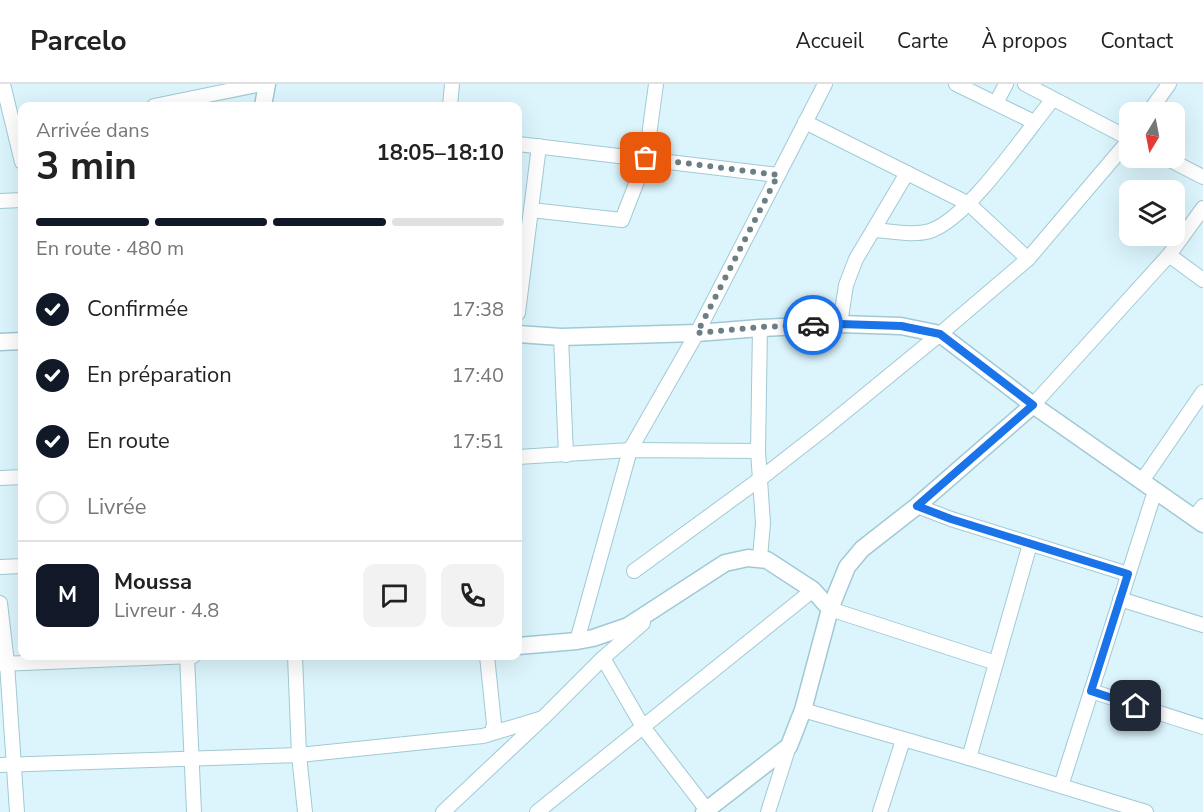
<!DOCTYPE html>
<html lang="fr">
<head>
<meta charset="utf-8">
<style>
  body { margin:0; font-family:"Nunito Sans",sans-serif; background:#f2f2f2; color:#222; height:100vh; display:flex; flex-direction:column; font-size:22px; white-space:nowrap }
  * { box-sizing:border-box; margin:0 }
  p { font-size:20px; color:#767676 }
  .icon { flex:none; width:33px; height:33px; fill:none; stroke:currentColor; stroke-width:2; stroke-linecap:round; stroke-linejoin:round }
  .map { position:relative; flex:1; overflow:hidden }
  .details { position:absolute; left:18px; top:18px; width:504px; height:558px; display:flex; flex-direction:column; background:#fff; border-radius:12px; box-shadow:0 6px 24px #0002 }
  .details>* { flex:none }
  .needle { width:39px; rotate:190deg }
  .controls { position:absolute; left:1119px; top:18px; display:grid; gap:12px }
  .controls a { display:grid; place-items:center; width:66px; height:66px; border-radius:12px; background:#fff; box-shadow:0 6px 24px #0002; font-size:30px }
  .pin { position:absolute; display:grid; place-items:center; width:51px; height:51px; color:#fff; margin:-26px; border-radius:12px; box-shadow:0 3px 9px #0006 }
  .courier { position:absolute; display:grid; place-items:center; width:60px; height:60px; margin:-30px; border:4px solid #1a73e8; border-radius:50%; background:#fff; color:#222; box-shadow:0 2px 8px #0007 }
  .headline em { font-style:normal; font-weight:700 }
  .headline div { display:flex; flex-direction:column-reverse }
  .headline { display:flex; align-items:center; justify-content:space-between; height:102px; padding:0 18px }
  h1 { font-size:39px; font-weight:700; line-height:45px }
  .bar { display:grid; grid-template-columns:repeat(4,1fr); gap:9px 6px; align-content:center; height:72px; padding:0 18px }
  .bar i { height:8px; border-radius:4px; background:#e0e0e0 }
  .bar .selected { background:#111827 }
  .bar p { grid-column:span 4 }
  .line { display:flex; align-items:center; gap:15px; padding:0 18px; border-top:2px solid #e0e0e0 }
  .line div { flex:1 }
  .round { display:grid; place-items:center; flex:none; width:63px; height:63px; border-radius:12px; background:#f2f2f2 }
  ol { padding:0 18px; list-style:none }
  li { display:flex; align-items:center; gap:18px; height:66px }
  li p { margin-inline-start:auto }
  li .icon { padding:6px; border-radius:50%; background:#111827; color:#fff; stroke-width:4 }
  li:last-child { color:#767676 }
  li i { width:33px; height:33px; border:3px solid #e0e0e0; border-radius:50% }
  header { display:flex; align-items:center; gap:36px; box-sizing:border-box; height:84px; padding:0 30px; background:#fff; border-bottom:2px solid #e0e0e0 }
  header strong { font-size:28px }
  nav { display:flex; gap:33px; margin-inline-start:auto; font-size:21px }
  .map>svg:first-child { display:block }
</style>
</head>
<body>
<header>
<strong>Parcelo</strong>
<nav><a>Accueil</a><a>Carte</a><a>À propos</a><a>Contact</a></nav>
</header>
<div class="map">
<svg width="1203" height="728" viewBox="0 0 1203 728">
  <rect width="100%" height="100%" fill="#dcf5fc"/>
  <g fill="none" stroke-linecap="round" stroke-linejoin="round">
    <defs>
      <g id="minor">
        <polyline points="3,0 22,78"/>
        <polyline points="956,0 1034,38"/>
        <polyline points="1025,0 1130,55"/>
        <polyline points="996,19 1006,0"/>
        <polyline points="154,22 262,0"/>
        <polyline points="450,22 452,0"/>
        <polyline points="1149,28 1169,0"/>
        <polyline points="805,38 969,120 1028,175"/>
        <polyline points="518,60 778,91"/>
        <polyline points="1166,74 1203,93"/>
        <polyline points="0,117 22,116"/>
        <polyline points="531,126 622,136 646,74 656,0"/>
        <path d="M874,146c17,1 39,6 56,1 38,-12 96,-99 123,-132"/>
        <polyline points="1169,171 1203,196"/>
        <polyline points="518,229 539,62"/>
        <polyline points="840,240 846,201 856,175 907,89"/>
        <polyline points="561,253 566,371"/>
        <polyline points="1033,321 1169,171 1203,124"/>
        <polyline points="518,373 630,366 758,367"/>
        <polyline points="0,394 22,393"/>
        <polyline points="1142,397 1203,308"/>
        <polyline points="917,422 951,435 1128,490"/>
        <polyline points="1194,434 1203,422"/>
        <polyline points="760,474 763,439 758,367 760,244"/>
        <polyline points="0,483 22,482"/>
        <polyline points="634,487 760,395 824,345 940,250 1028,175 1130,55"/>
        <polyline points="1120,515 1203,541"/>
        <polyline points="0,519 7,579 17,728"/>
        <polyline points="830,525 996,579"/>
        <polyline points="577,557 630,366 697,249 825,0"/>
        <polyline points="187,572 194,728"/>
        <polyline points="295,572 299,671 305,728"/>
        <polyline points="487,572 494,640 492,648"/>
        <polyline points="603,574 643,643 707,726"/>
        <polyline points="0,580 193,572"/>
        <polyline points="1091,607 1203,643"/>
        <polyline points="803,626 969,674 1146,728"/>
        <polyline points="969,674 1030,460"/>
        <polyline points="0,681 299,671 483,652 543,634"/>
        <polyline points="1061,702 1155,407"/>
        <polyline points="443,728 543,634 603,574 643,539"/>
        <polyline points="537,728 813,506"/>
        <polyline points="768,728 789,662"/>
        <polyline points="880,728 903,656"/>
      </g>
      <g id="tertiary">
        <polyline points="263,22 267,0"/>
        <polyline points="518,250 561,253 697,249 760,244 840,240 901,242 940,250 1033,321 1203,440"/>
        <polyline points="0,258 22,257"/>
        <polyline points="518,562 577,557 593,554 628,542 725,479 748,474 767,476 813,506 830,525"/>
        <polyline points="704,728 789,662 803,626 830,525 847,483 862,465 917,422 1033,321"/>
      </g>
    </defs>
    <use href="#minor" stroke="#a1c9d5" stroke-width="16"/>
    <use href="#tertiary" stroke="#a1c9d5" stroke-width="19"/>
    <use href="#minor" stroke="#fff" stroke-width="14"/>
    <use href="#tertiary" stroke="#fff" stroke-width="16"/>
  </g>
  <g fill="none" stroke-linecap="round" stroke-linejoin="round">
    <polyline stroke="#6c7f85" stroke-width="6" stroke-dasharray="0 10.8" points="646,74 778,91 697,249 760,243 813,241"/>
    <polyline stroke="#1a73e8" stroke-width="8" points="813,241 840,240 901,242 940,250 1033,321 917,422 951,435 1128,490 1091,607 1136,622"/>
  </g>
</svg>
<div class="controls">
<a><svg class="needle" viewBox="-14 -14 28 28"><path d="M0-13l5 13h-10z" fill="#e53935"/><path d="M0 13l5-13h-10z" fill="#767676"/></svg></a>
<a><svg class="icon" aria-label="layers" viewBox="0 0 24 24"><path d="M12 4l9 5-9 5-9-5zM3 14l9 5 9-5"/></svg></a>
</div>
<div class="pin" style="left:646px;top:74px;background:#ea580c"><svg class="icon" aria-label="bag" viewBox="0 0 24 24"><path d="M5 8h14l-1 12H6zM9 8a3 3 0 0 1 6 0"/></svg></div>
<div class="pin" style="left:1136px;top:622px;background:#1f2937"><svg class="icon" aria-label="home" viewBox="0 0 24 24"><path d="M3 11l9-7 9 7M6 9v11h12V9"/></svg></div>
<div class="courier" style="left:813px;top:241px"><svg class="icon" aria-label="car" viewBox="0 0 24 24"><path d="M5 17H2v-5l4-1 3-4h7l3 4 3 1v5h-3M9 17h6M6 11h13"/><circle cx="7" cy="17" r="2"/><circle cx="17" cy="17" r="2"/></svg></div>
<section class="details">
<div class="headline"><div><h1>3 min</h1><p>Arrivée dans</p></div><em>18:05–18:10</em></div>
<div class="bar"><i class="selected"></i><i class="selected"></i><i class="selected"></i><i></i><p>En route · 480 m</p></div>
<ol>
<li><svg class="icon" aria-label="check" viewBox="0 0 24 24"><path d="M5 12l5 5 9-10"/></svg>Confirmée<p>17:38</p></li>
<li><svg class="icon" aria-label="check" viewBox="0 0 24 24"><path d="M5 12l5 5 9-10"/></svg>En préparation<p>17:40</p></li>
<li><svg class="icon" aria-label="check" viewBox="0 0 24 24"><path d="M5 12l5 5 9-10"/></svg>En route<p>17:51</p></li>
<li><i></i>Livrée</li>
</ol>
<div class="line" style="height:108px"><b class="round" style="background:#111827;color:#fff">M</b><div><b>Moussa</b><p>Livreur · 4.8</p></div><a class="round"><svg class="icon" aria-label="chat" viewBox="0 0 24 24"><path d="M4 5h16v11H9l-5 4z"/></svg></a><a class="round"><svg class="icon" aria-label="phone" viewBox="0 0 24 24"><path d="M5 4h4l2 5-3 2q2 4 5 5l2-3 5 2v4C11 20 4 13 5 4z"/></svg></a></div>
</section>
</div>
</body>
</html>
